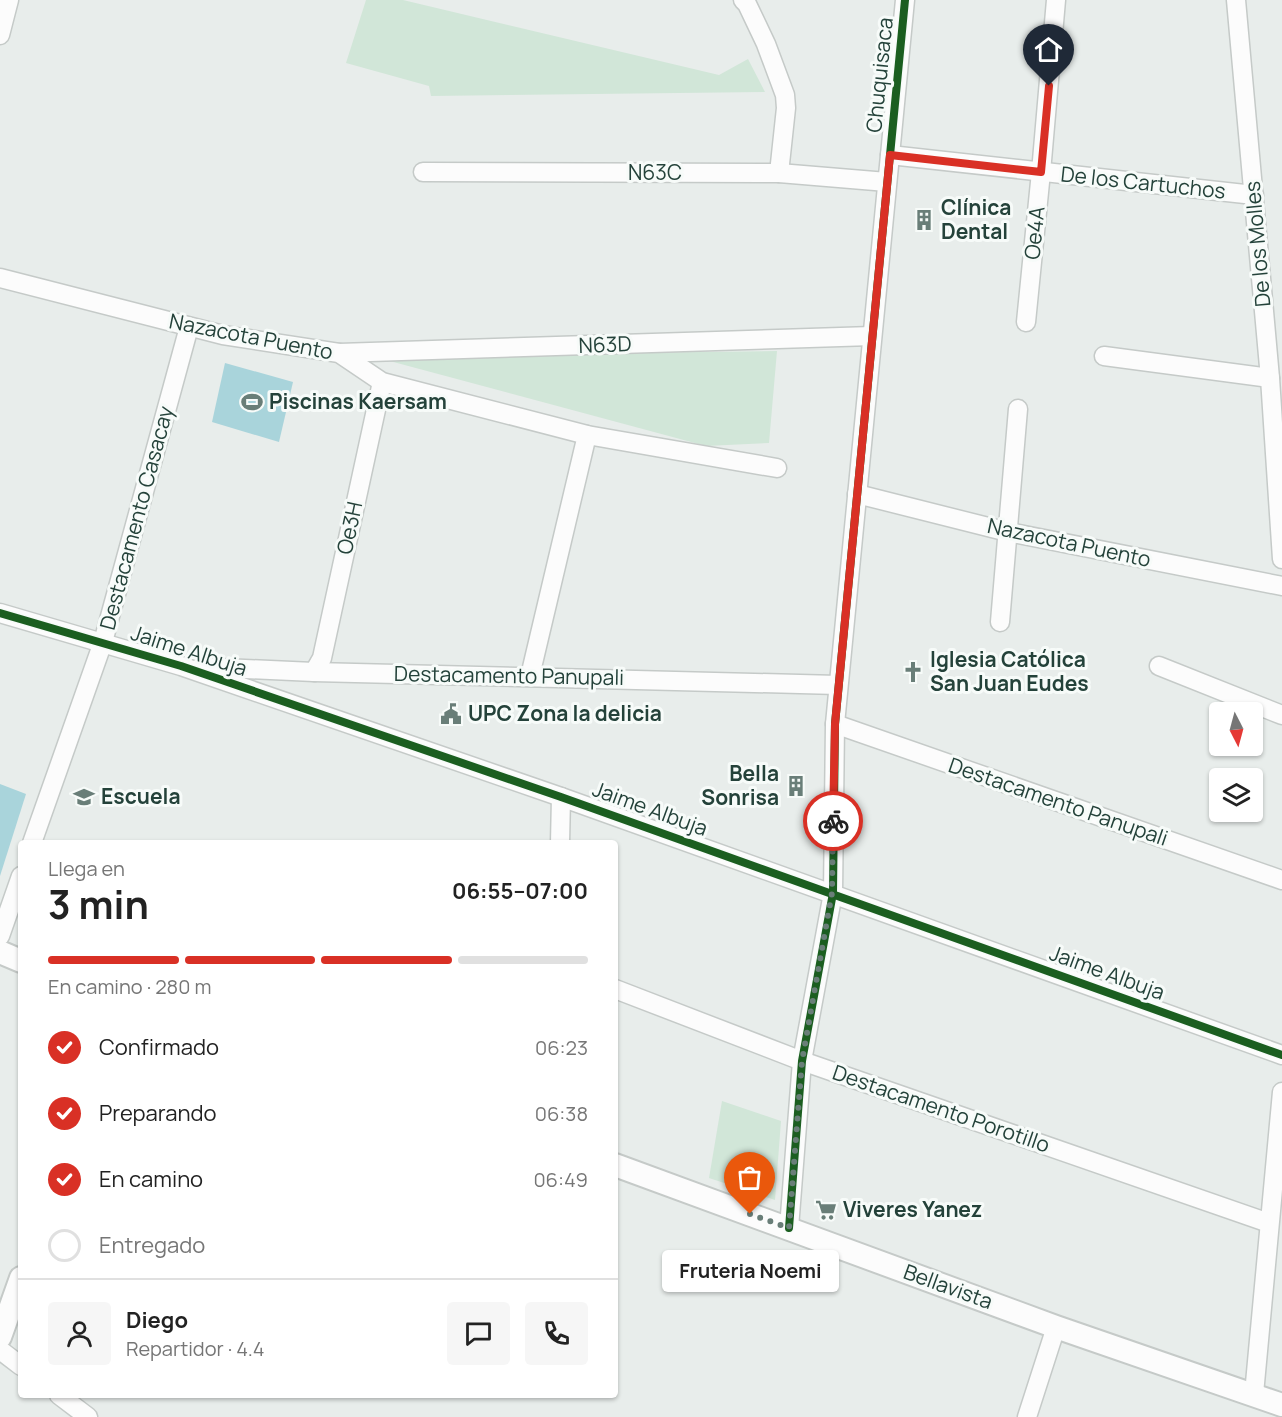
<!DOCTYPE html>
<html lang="es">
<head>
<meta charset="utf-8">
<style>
  body { margin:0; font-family:Manrope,sans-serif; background:#f6f6f6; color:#222; height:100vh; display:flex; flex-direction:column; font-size:22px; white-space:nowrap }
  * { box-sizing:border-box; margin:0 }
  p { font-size:20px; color:#767676 }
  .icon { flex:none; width:33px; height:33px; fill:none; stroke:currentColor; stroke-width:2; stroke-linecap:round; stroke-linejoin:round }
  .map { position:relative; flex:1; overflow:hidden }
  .details { position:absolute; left:18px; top:840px; width:600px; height:558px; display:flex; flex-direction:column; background:#fff; border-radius:6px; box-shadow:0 2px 4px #0004 }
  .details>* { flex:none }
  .needle { width:39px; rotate:174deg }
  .controls { position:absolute; left:1209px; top:702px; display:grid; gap:12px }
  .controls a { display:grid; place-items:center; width:54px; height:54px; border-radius:6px; background:#fff; box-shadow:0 2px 4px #0004; font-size:30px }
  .pin { position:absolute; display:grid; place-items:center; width:51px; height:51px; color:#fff; margin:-62px -26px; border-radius:50% 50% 50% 0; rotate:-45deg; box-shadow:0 0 6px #0007 }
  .pin .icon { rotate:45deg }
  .courier { position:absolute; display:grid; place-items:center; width:60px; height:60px; margin:-30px; border:4px solid #d93025; border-radius:50%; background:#fff; color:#222; box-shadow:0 2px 8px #0007 }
  .bubble { position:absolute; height:42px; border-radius:6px; background:#fff; box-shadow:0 2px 4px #0004; font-size:20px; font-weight:700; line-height:42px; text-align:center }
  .headline em { font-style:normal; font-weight:700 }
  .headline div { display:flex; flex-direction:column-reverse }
  .headline { display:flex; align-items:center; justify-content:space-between; height:102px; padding:0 30px }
  h1 { font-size:39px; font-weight:700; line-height:45px }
  .bar { display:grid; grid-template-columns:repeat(4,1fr); gap:9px 6px; align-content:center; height:72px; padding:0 30px }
  .bar i { height:8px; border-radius:4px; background:#e0e0e0 }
  .bar .active { background:#d93025 }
  .bar p { grid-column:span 4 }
  .line { display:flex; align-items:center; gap:15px; padding:0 30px; border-top:2px solid #e0e0e0 }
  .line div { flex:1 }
  .round { display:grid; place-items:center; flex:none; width:63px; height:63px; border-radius:6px; background:#f6f6f6 }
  ol { padding:0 30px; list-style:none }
  li { display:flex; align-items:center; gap:18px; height:66px }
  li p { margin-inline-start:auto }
  li .icon { padding:6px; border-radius:50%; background:#d93025; color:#fff; stroke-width:4 }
  li:last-child { color:#767676 }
  li i { width:33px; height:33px; border:3px solid #e0e0e0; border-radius:50% }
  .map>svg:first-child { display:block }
</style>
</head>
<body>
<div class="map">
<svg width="1282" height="1417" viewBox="0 0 1282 1417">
  <rect width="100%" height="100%" fill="#e8edeb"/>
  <g fill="#d1e6d8">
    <polygon points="366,0 403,0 719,75 748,59 765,92 431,96 429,86 346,63"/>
    <polygon points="777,351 769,443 706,446 371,356"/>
    <polygon points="722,1101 781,1121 775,1200 709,1178"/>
  </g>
  <g fill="#a9d4db">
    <polygon points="225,363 293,382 279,442 212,422"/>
    <polygon points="0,784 26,794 0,876"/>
  </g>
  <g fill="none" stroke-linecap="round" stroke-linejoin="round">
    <defs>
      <g id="minor">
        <polyline points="743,0 747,4 766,44 785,95 786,108 779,173"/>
        <polyline points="1236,0 1270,378 1282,559"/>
        <polyline points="0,35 9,0"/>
        <polyline points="890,155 1254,195"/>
        <polyline points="423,172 779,173 887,182"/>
        <polyline points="0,278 223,335 339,353 382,382 587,435 777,468"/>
        <polyline points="1026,322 1041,172 1056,0"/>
        <polyline points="339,353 872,336"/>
        <polyline points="1104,356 1270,378"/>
        <polyline points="857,494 1008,532 1282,586"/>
        <polyline points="0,613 181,666 561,797 1282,1055"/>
        <polyline points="1000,622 1018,409"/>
        <polyline points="1159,666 1282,715"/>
        <polyline points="201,667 314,672 838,685"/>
        <polyline points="314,672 322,658 382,382"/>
        <polyline points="530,676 587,435"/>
        <polyline points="835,724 1282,880"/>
        <polyline points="32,843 103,642 189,327"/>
        <polyline points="560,843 561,797"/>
        <polyline points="0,936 21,876"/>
        <polyline points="615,989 802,1061 1269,1223"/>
        <polyline points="789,1228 802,1061 833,893 835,724 905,0"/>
        <polyline points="0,1350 21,1366"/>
        <polyline points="1254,1394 1282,1092"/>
        <polyline points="59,1395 88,1417"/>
        <polyline points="1027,1417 1056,1327"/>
      </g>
      <g id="tertiary">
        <polyline points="0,952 21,961"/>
        <polyline points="615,1165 1056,1327 1282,1405"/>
        <polyline points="0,1337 21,1278"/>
      </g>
    </defs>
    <use href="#minor" stroke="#c5cac8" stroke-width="21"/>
    <use href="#tertiary" stroke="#c5cac8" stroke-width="26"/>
    <use href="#minor" stroke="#fcfcfc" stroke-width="18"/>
    <use href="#tertiary" stroke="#fcfcfc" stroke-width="22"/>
    <defs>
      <g id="cycleway">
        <polyline points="0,613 181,666 561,797 1282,1055"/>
        <polyline points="789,1228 802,1061 833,893 835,724 905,0"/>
      </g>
    </defs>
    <use href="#cycleway" stroke="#f7fbf9" stroke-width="11"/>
    <use href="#cycleway" stroke="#1b5e20" stroke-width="8"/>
  </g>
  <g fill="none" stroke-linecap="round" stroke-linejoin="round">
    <polyline stroke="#697e78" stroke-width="6" stroke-dasharray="0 10.8" points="750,1214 789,1228 802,1061 832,893 833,821"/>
    <polyline stroke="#d93025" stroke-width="8" points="833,821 835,724 890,155 1041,172 1049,86"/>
  </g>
  <defs>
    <symbol id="building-bare" viewBox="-9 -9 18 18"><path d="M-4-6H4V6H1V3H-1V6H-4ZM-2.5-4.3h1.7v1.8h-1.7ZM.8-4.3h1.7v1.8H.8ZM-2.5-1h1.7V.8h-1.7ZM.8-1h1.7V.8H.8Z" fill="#697e78" stroke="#f7fbf9" stroke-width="2.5" paint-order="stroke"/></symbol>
    <symbol id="stadium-bare" viewBox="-9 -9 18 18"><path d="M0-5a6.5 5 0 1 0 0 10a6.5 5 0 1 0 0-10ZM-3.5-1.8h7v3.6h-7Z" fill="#697e78" stroke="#f7fbf9" stroke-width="2.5" paint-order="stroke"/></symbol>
    <symbol id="church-bare" viewBox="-9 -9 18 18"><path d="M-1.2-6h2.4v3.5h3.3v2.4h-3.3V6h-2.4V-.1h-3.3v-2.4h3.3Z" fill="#697e78" stroke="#f7fbf9" stroke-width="2.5" paint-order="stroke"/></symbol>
    <symbol id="civic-bare" viewBox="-9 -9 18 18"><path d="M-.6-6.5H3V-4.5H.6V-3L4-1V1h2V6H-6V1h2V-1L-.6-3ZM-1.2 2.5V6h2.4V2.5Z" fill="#697e78" stroke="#f7fbf9" stroke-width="2.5" paint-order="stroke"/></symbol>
    <symbol id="school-bare" viewBox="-9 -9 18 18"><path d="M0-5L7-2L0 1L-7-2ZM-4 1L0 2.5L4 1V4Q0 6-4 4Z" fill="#697e78" stroke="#f7fbf9" stroke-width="2.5" paint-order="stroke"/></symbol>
    <symbol id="supermarket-bare" viewBox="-9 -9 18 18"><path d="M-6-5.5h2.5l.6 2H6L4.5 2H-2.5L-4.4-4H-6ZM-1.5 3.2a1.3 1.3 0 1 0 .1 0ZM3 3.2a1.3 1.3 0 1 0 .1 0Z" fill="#697e78" stroke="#f7fbf9" stroke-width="2.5" paint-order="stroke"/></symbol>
  </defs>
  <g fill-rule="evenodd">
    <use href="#building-bare" x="909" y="205" width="30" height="30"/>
    <use href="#stadium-bare" x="237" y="387" width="30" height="30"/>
    <use href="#church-bare" x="898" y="657" width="30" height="30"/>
    <use href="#civic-bare" x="436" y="699" width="30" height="30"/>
    <use href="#building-bare" x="781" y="771" width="30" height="30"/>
    <use href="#school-bare" x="69" y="782" width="30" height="30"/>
    <use href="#supermarket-bare" x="811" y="1195" width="30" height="30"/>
  </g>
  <g text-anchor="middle" stroke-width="6" stroke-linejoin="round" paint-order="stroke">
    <g font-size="21" fill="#24423a" stroke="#f7fbf9">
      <text transform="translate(880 75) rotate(-84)" y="7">Chuquisaca</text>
      <text x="655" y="180">N63C</text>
      <text transform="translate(1143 183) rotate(6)" y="7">De los Cartuchos</text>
      <text transform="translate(1035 233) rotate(-84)" y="7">Oe4A</text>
      <text transform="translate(1258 244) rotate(-95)" y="7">De los Molles</text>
      <text transform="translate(251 337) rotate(11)" y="7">Nazacota Puento</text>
      <text transform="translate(605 345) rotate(-2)" y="7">N63D</text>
      <text transform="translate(137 518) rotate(-75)" y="7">Destacamento Casacay</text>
      <text transform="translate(350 528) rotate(-78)" y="7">Oe3H</text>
      <text transform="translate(1069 543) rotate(12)" y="7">Nazacota Puento</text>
      <text transform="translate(189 651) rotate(18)" y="7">Jaime Albuja</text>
      <text transform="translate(509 676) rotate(1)" y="7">Destacamento Panupali</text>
      <text transform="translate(1058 802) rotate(19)" y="7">Destacamento Panupali</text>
      <text transform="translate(650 809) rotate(20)" y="7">Jaime Albuja</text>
      <text transform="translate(1107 973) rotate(20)" y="7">Jaime Albuja</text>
      <text transform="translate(941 1109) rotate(19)" y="7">Destacamento Porotillo</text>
      <text transform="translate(948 1287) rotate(20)" y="7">Bellavista</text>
    </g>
    <g font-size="21" font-weight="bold" fill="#24423a" stroke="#f7fbf9" text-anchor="start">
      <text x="941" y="215">Clínica<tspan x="941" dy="24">Dental</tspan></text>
      <text x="269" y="409">Piscinas Kaersam</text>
      <text x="930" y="667">Iglesia Católica<tspan x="930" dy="24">San Juan Eudes</tspan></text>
      <text x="468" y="721">UPC Zona la delicia</text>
      <text x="779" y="781" text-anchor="end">Bella<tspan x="779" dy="24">Sonrisa</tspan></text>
      <text x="101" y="804">Escuela</text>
      <text x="843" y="1217">Viveres Yanez</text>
    </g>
  </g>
</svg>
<div class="controls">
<a><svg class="needle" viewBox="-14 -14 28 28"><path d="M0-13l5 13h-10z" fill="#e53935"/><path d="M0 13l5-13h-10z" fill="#767676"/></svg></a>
<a><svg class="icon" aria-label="layers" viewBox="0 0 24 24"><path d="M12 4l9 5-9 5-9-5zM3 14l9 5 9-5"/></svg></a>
</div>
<div class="pin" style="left:750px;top:1214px;background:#ea580c"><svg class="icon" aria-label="bag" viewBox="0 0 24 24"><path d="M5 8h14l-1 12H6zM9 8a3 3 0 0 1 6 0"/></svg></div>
<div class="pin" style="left:1049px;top:86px;background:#1f2937"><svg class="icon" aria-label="home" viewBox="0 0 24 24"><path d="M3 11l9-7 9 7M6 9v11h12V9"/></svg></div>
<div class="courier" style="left:833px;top:821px"><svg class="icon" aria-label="bike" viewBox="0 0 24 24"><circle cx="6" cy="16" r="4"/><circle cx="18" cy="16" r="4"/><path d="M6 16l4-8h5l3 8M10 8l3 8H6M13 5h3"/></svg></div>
<div class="bubble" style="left:662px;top:1250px;width:177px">Fruteria Noemi</div>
<section class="details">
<div class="headline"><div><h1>3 min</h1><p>Llega en</p></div><em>06:55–07:00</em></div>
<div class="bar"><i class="active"></i><i class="active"></i><i class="active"></i><i></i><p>En camino · 280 m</p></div>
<ol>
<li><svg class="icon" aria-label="check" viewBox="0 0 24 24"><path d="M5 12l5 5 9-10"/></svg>Confirmado<p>06:23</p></li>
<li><svg class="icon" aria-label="check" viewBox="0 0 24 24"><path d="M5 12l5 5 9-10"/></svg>Preparando<p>06:38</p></li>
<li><svg class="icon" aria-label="check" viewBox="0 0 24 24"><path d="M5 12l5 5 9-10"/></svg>En camino<p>06:49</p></li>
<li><i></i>Entregado</li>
</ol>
<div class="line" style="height:108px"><a class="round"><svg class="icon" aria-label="person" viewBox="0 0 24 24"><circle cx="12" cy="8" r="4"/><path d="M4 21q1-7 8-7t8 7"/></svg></a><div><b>Diego</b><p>Repartidor · 4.4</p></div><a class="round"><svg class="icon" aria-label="chat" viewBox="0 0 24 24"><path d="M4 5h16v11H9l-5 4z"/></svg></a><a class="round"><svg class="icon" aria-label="phone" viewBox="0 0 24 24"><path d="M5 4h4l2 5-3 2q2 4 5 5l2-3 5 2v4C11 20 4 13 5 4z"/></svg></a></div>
</section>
</div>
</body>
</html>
